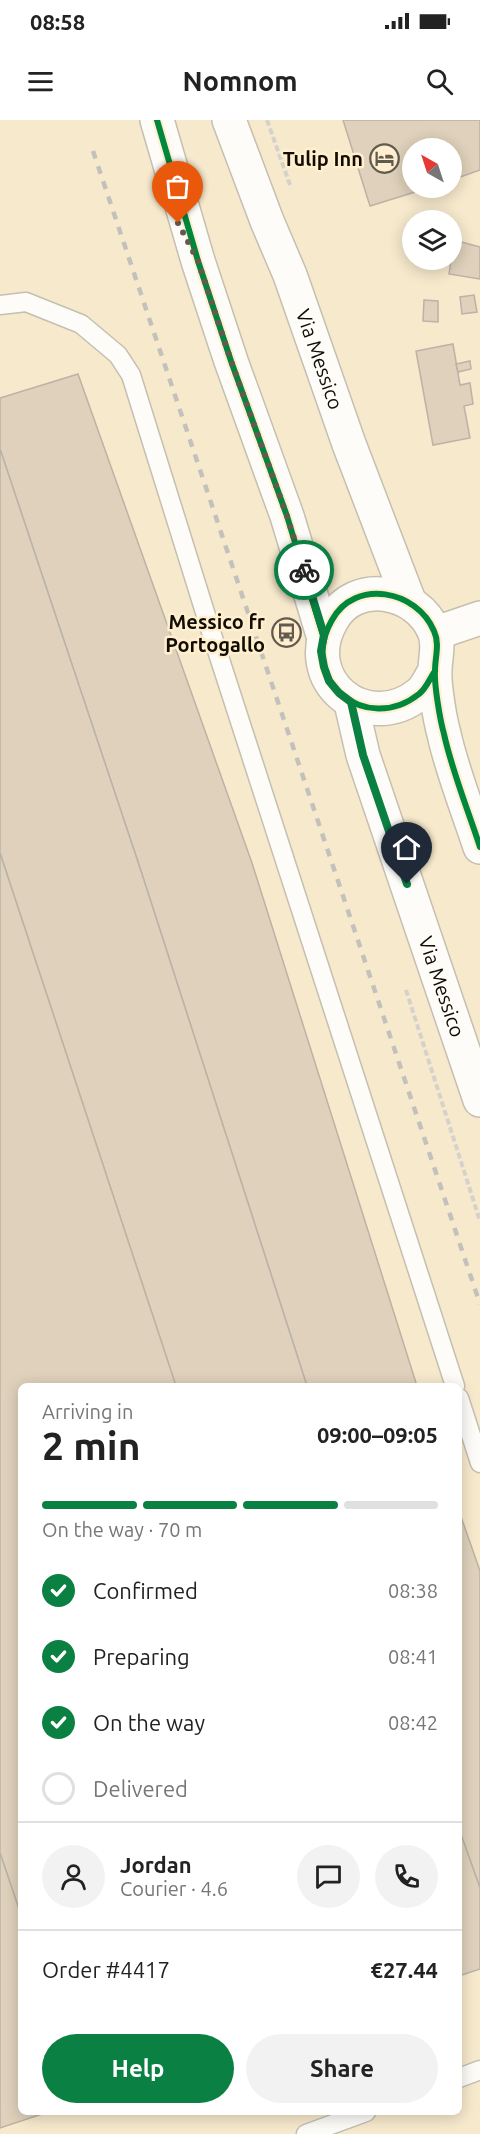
<!DOCTYPE html>
<html lang="en">
<head>
<meta charset="utf-8">
<style>
  body { margin:0; font-family:Ubuntu,sans-serif; background:#f2f2f2; color:#222; height:100vh; display:flex; flex-direction:column; font-size:22px; white-space:nowrap }
  * { box-sizing:border-box; margin:0 }
  p { font-size:20px; color:#767676 }
  .icon { flex:none; width:33px; height:33px; fill:none; stroke:currentColor; stroke-width:2; stroke-linecap:round; stroke-linejoin:round }
  .map { position:relative; flex:1; overflow:hidden }
  .drawer { position:absolute; left:18px; top:1263px; width:444px; height:732px; display:flex; flex-direction:column; background:#fff; border-radius:9px; box-shadow:0 3px 15px #0003 }
  .drawer>* { flex:none }
  .needle { width:39px; rotate:321deg }
  .buttons { position:absolute; left:402px; top:18px; display:grid; gap:12px }
  .buttons a { display:grid; place-items:center; width:60px; height:60px; border-radius:50%; background:#fff; box-shadow:0 3px 15px #0003; font-size:30px }
  .pin { position:absolute; display:grid; place-items:center; width:51px; height:51px; color:#fff; margin:-62px -26px; border-radius:50% 50% 50% 0; rotate:-45deg; box-shadow:0 0 6px #0007 }
  .pin .icon { rotate:45deg }
  .courier { position:absolute; display:grid; place-items:center; width:60px; height:60px; margin:-30px; border:4px solid #0b8043; border-radius:50%; background:#fff; color:#222; box-shadow:0 2px 8px #0007 }
  .summary em { font-style:normal; font-weight:700 }
  .summary div { display:flex; flex-direction:column-reverse }
  .summary { display:flex; align-items:center; justify-content:space-between; height:102px; padding:0 24px }
  h1 { font-size:39px; font-weight:700; line-height:45px }
  .bar { display:grid; grid-template-columns:repeat(4,1fr); gap:9px 6px; align-content:center; height:72px; padding:0 24px }
  .bar i { height:8px; border-radius:4px; background:#e0e0e0 }
  .bar .on { background:#0b8043 }
  .bar p { grid-column:span 4 }
  .line { display:flex; align-items:center; gap:15px; padding:0 24px; border-top:2px solid #e0e0e0 }
  .line div { flex:1 }
  .round { display:grid; place-items:center; flex:none; width:63px; height:63px; border-radius:32px; background:#f2f2f2 }
  ol { padding:0 24px; list-style:none }
  li { display:flex; align-items:center; gap:18px; height:66px }
  li p { margin-inline-start:auto }
  li .icon { padding:6px; border-radius:50%; background:#0b8043; color:#fff; stroke-width:4 }
  li:last-child { color:#767676 }
  li i { width:33px; height:33px; border:3px solid #e0e0e0; border-radius:50% }
  .button { display:flex; gap:12px; margin-top:auto; padding:12px 24px }
  .button a { flex:1; height:69px; border-radius:36px; background:#0b8043; color:#fff; font-size:24px; font-weight:700; line-height:69px; text-align:center }
  .button a+a { background:#f2f2f2; color:#222 }
  .status { display:flex; justify-content:space-between; align-items:center; height:42px; padding:0 30px; background:#fff; direction:ltr }
  .status svg { height:16px; fill:currentColor }
  header { display:flex; justify-content:space-between; align-items:center; height:78px; padding:0 24px; background:#fff; font-size:27px; font-weight:700 }
  .map>svg:first-child { display:block }
</style>
</head>
<body>
<div class="status"><b>08:58</b><svg viewBox="0 0 49 12"><path d="M0 12V9h3v3zM5 12V6h3v6zM10 12V3h3v9zM15 12V0h3v12zM26 1h20v11H26zM47 4h2v5h-2z"/></svg></div>
<header><svg class="icon" aria-label="menu" viewBox="0 0 24 24"><path d="M4 6h16M4 12h16M4 18h16"/></svg>Nomnom<svg class="icon" aria-label="search" viewBox="0 0 24 24"><circle cx="10" cy="10" r="6"/><path d="M15 15l6 6"/></svg></header>
<div class="map">
<svg width="480" height="2014" viewBox="0 0 480 2014">
  <rect width="100%" height="100%" fill="#f4ecda"/>
  <path fill="#f7e9cc" fill-rule="evenodd" d="M0,0h480v2014h-480zM412,28h40v40h-40zM412,100h40v40h-40zM21,1266h438v726h-438z"/>
  <g fill="#dfd1bb" stroke="#bbb3a6" stroke-width="1.5">
    <polygon points="343,0 480,0 480,50 452,60 452,28 412,28 412,68 428,68 370,86"/>
    <polygon points="454,120 480,127 480,159 449,154"/>
    <polygon points="474,175 477,192 462,194 460,177"/>
    <polygon points="424,180 438,181 438,202 423,201"/>
    <polygon points="453,224 460,265 470,263 473,284 464,286 470,318 433,325 416,231"/>
    <polygon points="470,241 471,249 458,252 456,244"/>
    <polygon points="78,254 252,743 417,1266 307,1266 141,751 0,329 0,278"/>
    <polygon points="0,329 141,751 307,1266 176,1266 0,733"/>
    <polygon points="0,733 176,1266 21,1266 21,1795 0,1733"/>
    <polygon points="459,1391 480,1451 480,1768 459,1709"/>
    <polygon points="459,1709 480,1768 480,1849 459,1856"/>
    <polygon points="0,1733 21,1795 21,1992 48,1992 0,2008"/>
  </g>
  <g fill="none" stroke-linecap="round" stroke-linejoin="round">
    <defs>
      <g id="lane">
        <polyline points="0,185 26,182 81,204 118,235 131,255 213,518 455,1266"/>
        <polyline points="459,1278 480,1343"/>
        <polyline points="459,1958 480,1950"/>
        <polyline points="306,2014 366,1992"/>
      </g>
      <polyline id="street" points="436,513 480,498"/>
      <g id="secondary">
        <polyline points="157,0 198,141 231,241 287,396 323,515"/>
        <path id="s1" d="M229,0l38,101 23,54 59,169 60,157"/>
        <path d="M435,551c-5,7 -9,18 -16,23 -53,42 -122,-14 -87,-74 23,-42 85,-30 102,11 6,13 1,26 1,40 -1,13 5,49 9,63 8,37 24,76 36,113"/>
        <path id="s2" d="M351,583l12,52 117,345"/>
      </g>
    </defs>
    <use href="#lane" stroke="#c5bfb1" stroke-width="21"/>
    <use href="#street" stroke="#c5bfb1" stroke-width="36"/>
    <use href="#secondary" stroke="#c5bfb1" stroke-width="36"/>
    <g stroke="#d5d2cd" stroke-width="4" stroke-dasharray="6 3" stroke-linecap="butt">
      <polyline points="267,0 290,65"/>
      <polyline points="406,870 480,1101"/>
    </g>
    <use href="#lane" stroke="#fdfcf9" stroke-width="18"/>
    <use href="#street" stroke="#fdfcf9" stroke-width="33"/>
    <use href="#secondary" stroke="#fdfcf9" stroke-width="33"/>
    <polyline stroke="#c4c1bc" stroke-width="4.5" stroke-dasharray="8 8" stroke-linecap="butt" points="93,31 480,1184"/>
    <defs>
      <g id="cycleway">
        <polyline points="157,0 198,141 231,241 287,396 323,515"/>
        <path d="M435,551c-5,7 -9,18 -16,23 -53,42 -122,-14 -87,-74 23,-42 85,-30 102,11 6,13 1,26 1,40 -1,13 5,49 9,63 8,37 24,76 36,113"/>
      </g>
    </defs>
    <use href="#cycleway" stroke="#ffefcf" stroke-width="10"/>
    <use href="#cycleway" stroke="#00873e" stroke-width="6"/>
  </g>
  <g fill="none" stroke-linecap="round" stroke-linejoin="round">
    <polyline stroke="#615b4f" stroke-width="6" stroke-dasharray="0 10.8" points="178,103 198,141 231,241 287,396 304,450"/>
    <polyline stroke="#0b8043" stroke-width="8" points="304,450 324,515 321,531 324,547 329,561 339,573 351,582 363,635 407,764"/>
  </g>
  <defs>
    <symbol id="hotel-ring" viewBox="-11 -11 22 22"><circle r="9.5" fill="#ffefcf" stroke="#615b4f" stroke-width="1.5"/><path d="M-6-4.5h1.5V1H6V5H4.5V3h-9V5H-6ZM-4 0a1.8 1.8 0 1 1 3.6 0ZM.5 0V-2.5h3Q6-2.5 6 0Z" fill="#615b4f"/></symbol>
    <symbol id="bus-ring" viewBox="-11 -11 22 22"><circle r="9.5" fill="#ffefcf" stroke="#615b4f" stroke-width="1.5"/><path d="M-5-6H5V4H4V6H2V4H-2V6H-4V4H-5ZM-3.5-4V0h7V-4ZM-3.5 1.2v1.5H-2V1.2ZM2 1.2v1.5H3.5V1.2Z" fill="#615b4f"/></symbol>
  </defs>
  <g fill-rule="evenodd">
    <use href="#hotel-ring" x="368" y="22" width="33" height="33"/>
    <use href="#bus-ring" x="270" y="496" width="33" height="33"/>
  </g>
  <g text-anchor="middle" stroke-width="5" stroke-linejoin="round" paint-order="stroke">
    <g font-size="20" font-weight="bold" fill="#120d04" stroke="#ffefcf" text-anchor="end">
      <text x="363" y="46">Tulip Inn</text>
      <text x="265" y="509">Messico fr<tspan x="265" dy="23">Portogallo</tspan></text>
    </g>
    <g font-size="20" fill="#120d04" stroke="#ffefcf">
      <text dy="7" stroke="none"><textPath href="#s1" startOffset="256">Via Messico</textPath></text>
      <text dy="7" stroke="none"><textPath href="#s2" startOffset="298">Via Messico</textPath></text>
    </g>
  </g>
</svg>
<div class="buttons">
<a><svg class="needle" viewBox="-14 -14 28 28"><path d="M0-13l5 13h-10z" fill="#e53935"/><path d="M0 13l5-13h-10z" fill="#767676"/></svg></a>
<a><svg class="icon" aria-label="layers" viewBox="0 0 24 24"><path d="M12 4l9 5-9 5-9-5zM3 14l9 5 9-5"/></svg></a>
</div>
<div class="pin" style="left:178px;top:103px;background:#ea580c"><svg class="icon" aria-label="bag" viewBox="0 0 24 24"><path d="M5 8h14l-1 12H6zM9 8a3 3 0 0 1 6 0"/></svg></div>
<div class="pin" style="left:407px;top:764px;background:#1f2937"><svg class="icon" aria-label="home" viewBox="0 0 24 24"><path d="M3 11l9-7 9 7M6 9v11h12V9"/></svg></div>
<div class="courier" style="left:304px;top:450px"><svg class="icon" aria-label="bike" viewBox="0 0 24 24"><circle cx="6" cy="16" r="4"/><circle cx="18" cy="16" r="4"/><path d="M6 16l4-8h5l3 8M10 8l3 8H6M13 5h3"/></svg></div>
<section class="drawer">
<div class="summary"><div><h1>2 min</h1><p>Arriving in</p></div><em>09:00–09:05</em></div>
<div class="bar"><i class="on"></i><i class="on"></i><i class="on"></i><i></i><p>On the way · 70 m</p></div>
<ol>
<li><svg class="icon" aria-label="check" viewBox="0 0 24 24"><path d="M5 12l5 5 9-10"/></svg>Confirmed<p>08:38</p></li>
<li><svg class="icon" aria-label="check" viewBox="0 0 24 24"><path d="M5 12l5 5 9-10"/></svg>Preparing<p>08:41</p></li>
<li><svg class="icon" aria-label="check" viewBox="0 0 24 24"><path d="M5 12l5 5 9-10"/></svg>On the way<p>08:42</p></li>
<li><i></i>Delivered</li>
</ol>
<div class="line" style="height:108px"><a class="round"><svg class="icon" aria-label="person" viewBox="0 0 24 24"><circle cx="12" cy="8" r="4"/><path d="M4 21q1-7 8-7t8 7"/></svg></a><div><b>Jordan</b><p>Courier · 4.6</p></div><a class="round"><svg class="icon" aria-label="chat" viewBox="0 0 24 24"><path d="M4 5h16v11H9l-5 4z"/></svg></a><a class="round"><svg class="icon" aria-label="phone" viewBox="0 0 24 24"><path d="M5 4h4l2 5-3 2q2 4 5 5l2-3 5 2v4C11 20 4 13 5 4z"/></svg></a></div>
<div class="line" style="height:78px"><div>Order #4417</div><b>€27.44</b></div>
<div class="button"><a>Help</a><a>Share</a></div>
</section>
</div>
</body>
</html>
